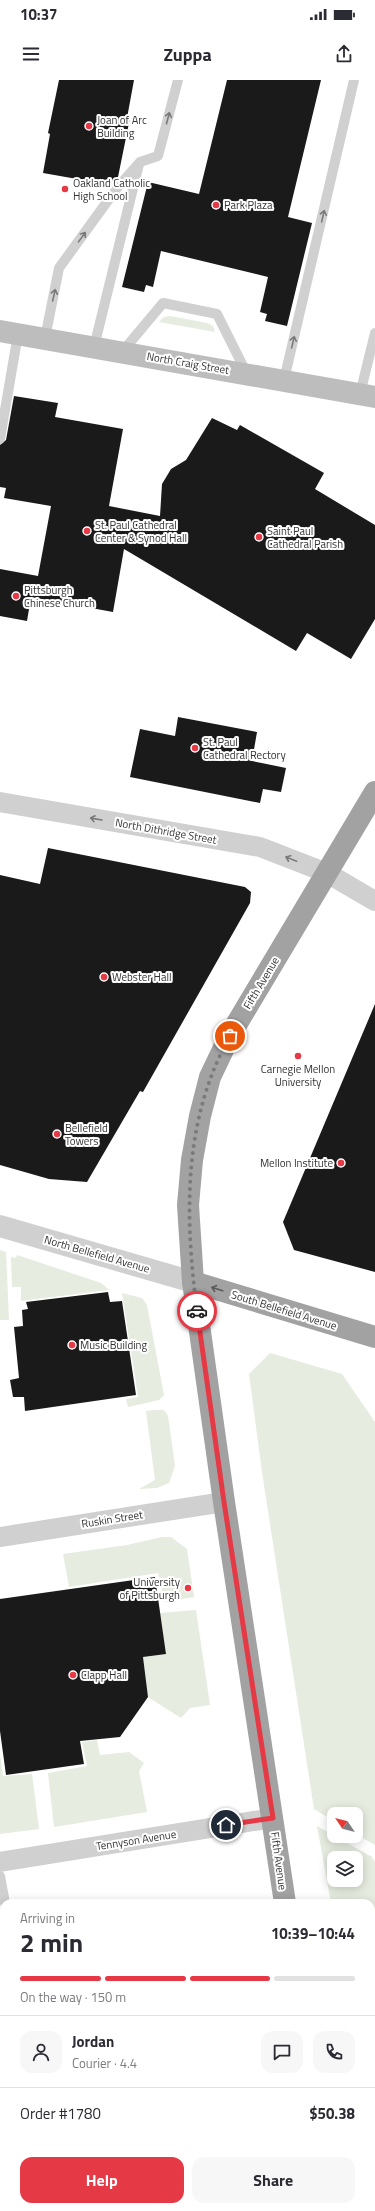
<!DOCTYPE html>
<html lang="en">
<head>
<meta charset="utf-8">
<style>
  body { margin:0; font-family:"Titillium Web",sans-serif; background:#f7f7f7; color:#2b2b33; height:100vh; display:flex; flex-direction:column; font-size:15px; white-space:nowrap }
  * { box-sizing:border-box; margin:0 }
  p { font-size:13px; color:#7c7c81 }
  .icon { flex:none; width:22px; height:22px; fill:none; stroke:currentColor; stroke-width:2; stroke-linecap:round; stroke-linejoin:round }
  .map { position:relative; flex:1; overflow:hidden }
  .details { position:absolute; left:0px; top:1819px; width:375px; height:312px; display:flex; flex-direction:column; background:#fff; border-radius:12px 12px 0 0; box-shadow:0 2px 10px #0003 }
  .details>* { flex:none }
  .needle { width:26px; rotate:305deg }
  .fabs { position:absolute; left:327px; top:1727px; display:grid; gap:8px }
  .fabs a { display:grid; place-items:center; width:36px; height:36px; border-radius:8px; background:#fff; box-shadow:0 2px 10px #0003; font-size:20px }
  .pin { position:absolute; display:grid; place-items:center; width:34px; height:34px; color:#fff; margin:-17px; border:2px solid #fff; border-radius:50%; box-shadow:0 1px 4px #0007 }
  .courier { position:absolute; display:grid; place-items:center; width:40px; height:40px; margin:-20px; border:3px solid #e63946; border-radius:50%; background:#fff; color:#222; box-shadow:0 1px 5px #0007 }
  .headline em { font-style:normal; font-weight:700 }
  .headline div { display:flex; flex-direction:column-reverse }
  .headline { display:flex; align-items:center; justify-content:space-between; height:68px; padding:0 20px }
  h1 { font-size:26px; font-weight:700; line-height:30px }
  .bar { display:grid; grid-template-columns:repeat(4,1fr); gap:6px 4px; align-content:center; height:48px; padding:0 20px }
  .bar i { height:5px; border-radius:3px; background:#e1e1e2 }
  .bar .selected { background:#e63946 }
  .bar p { grid-column:span 4 }
  .line { display:flex; align-items:center; gap:10px; padding:0 20px; border-top:1px solid #e1e1e2 }
  .line div { flex:1 }
  .round { display:grid; place-items:center; flex:none; width:42px; height:42px; border-radius:12px; background:#f7f7f7 }
  .button { display:flex; gap:8px; margin-top:auto; padding:8px 20px }
  .button a { flex:1; height:46px; border-radius:12px; background:#e63946; color:#fff; font-size:16px; font-weight:700; line-height:46px; text-align:center }
  .button a+a { background:#f7f7f7; color:#2b2b33 }
  .status { display:flex; justify-content:space-between; align-items:center; height:28px; padding:0 20px; background:#fff; direction:ltr }
  .status svg { height:11px; fill:currentColor }
  header { display:flex; justify-content:space-between; align-items:center; height:52px; padding:0 20px; background:#fff; font-size:18px; font-weight:700 }
  .map>svg:first-child { display:block }
</style>
</head>
<body>
<div class="status"><b>10:37</b><svg viewBox="0 0 49 12"><path d="M0 12V9h3v3zM5 12V6h3v6zM10 12V3h3v9zM15 12V0h3v12zM26 1h20v11H26zM47 4h2v5h-2z"/></svg></div>
<header><svg class="icon" aria-label="menu" viewBox="0 0 24 24"><path d="M4 6h16M4 12h16M4 18h16"/></svg>Zuppa<svg class="icon" aria-label="share" viewBox="0 0 24 24"><path d="M12 15V3M7 8l5-5 5 5M5 13v7h14v-7"/></svg></header>
<div class="map">
<svg width="375" height="2131" viewBox="0 0 375 2131">
  <rect width="100%" height="100%" fill="#fff"/>
  <g fill="#e6ecdf" fill-rule="evenodd">
    <polygon points="170,236 207,243 213,246 215,252 159,242 164,237"/>
    <polygon points="0,1170 6,1172 9,1240 0,1240"/>
    <polygon points="17,1175 101,1203 109,1210 21,1221 21,1207 12,1207 11,1177 16,1178"/>
    <polygon points="122,1213 142,1218 147,1225 164,1315 159,1320 128,1327 126,1319 138,1317"/>
    <polygon points="270,1273 342,1294 375,1342 375,1765 356,1754 356,1734 334,1734 334,1741 314,1729 262,1392 249,1294"/>
    <polygon points="154,1330 164,1330 168,1336 175,1386 169,1403 157,1408 139,1409 155,1400 146,1331"/>
    <polygon points="162,1457 171,1457 187,1469 194,1517 165,1522 158,1493 69,1507 63,1474 127,1465"/>
    <polygon points="196,1530 210,1625 190,1628 181,1638 148,1617 143,1577 166,1574 160,1533"/>
    <polygon points="97,1660 100,1675 129,1672 144,1683 139,1691 147,1732 54,1747 48,1693 87,1686 82,1662"/>
    <polygon points="0,1674 3,1696 32,1694 39,1749 0,1754"/>
    <path d="M317,1746l55,31 3,5v219l-4,-1v-177h-40zM334,1778h22v22h-22z"/>
  </g>
  <g fill="#1a1a1a">
    <polygon points="59,0 134,0 127,38 130,38 118,97 111,105 43,93 50,54 48,53"/>
    <polygon points="227,0 321,0 288,137 312,143 287,246 265,241 267,234 260,232 268,197 161,171 153,207 146,205 144,212 122,207 148,102 199,114"/>
    <polygon points="14,316 58,323 55,337 123,349 109,426 160,436 162,404 171,389 186,380 212,338 237,350 240,345 324,393 315,409 375,445 375,539 351,579 307,553 296,571 124,469 113,532 31,517 27,541 0,536 0,489 38,496 51,426 4,418 6,408 0,407 0,365 6,360"/>
    <polygon points="178,637 257,652 252,681 286,688 281,712 263,709 260,723 130,697 140,649 175,656"/>
    <polygon points="48,768 245,807 251,812 250,823 143,1012 140,1011 87,1102 49,1099 0,1085 0,795 40,804"/>
    <polygon points="375,924 375,1192 294,1170 283,1142"/>
    <polygon points="108,1212 110,1222 122,1221 136,1315 25,1331 24,1317 13,1317 10,1300 19,1298 14,1247 23,1246 22,1230 28,1229 26,1222"/>
    <polygon points="155,1497 166,1574 143,1577 148,1617 120,1657 80,1661 84,1684 6,1695 0,1651 0,1519"/>
  </g>
  <g fill="none" stroke-linecap="round" stroke-linejoin="round">
    <g stroke="#d0d0d0" stroke-width="10">
      <polyline points="45,258 59,188 117,108 140,82 158,76 178,0"/>
      <polyline points="94,267 139,84"/>
      <polyline points="122,272 163,223 217,234 247,294"/>
      <polyline points="284,300 354,0"/>
      <polyline points="360,314 375,253"/>
      <polyline points="0,359 18,254"/>
      <polyline points="0,1796 5,1823"/>
      <polyline points="371,2009 375,2010"/>
      <polyline points="371,2112 375,2111"/>
      <polyline points="59,2127 60,2131"/>
    </g>
    <g stroke="#d0d0d0" stroke-width="20">
      <polyline points="0,722 260,767 327,793 375,821"/>
      <polyline points="0,1457 224,1422"/>
      <polyline points="0,1782 273,1738"/>
      <polyline points="371,2062 375,2062"/>
      <polyline points="0,2115 4,2114"/>
    </g>
    <polyline stroke="#d0d0d0" stroke-width="22" points="0,1146 193,1202"/>
    <polyline stroke="#bdbdbd" stroke-width="22" points="0,251 375,317"/>
    <g stroke="#a2a2a2" stroke-width="22">
      <polyline points="193,1202 375,1257"/>
      <polyline points="285,1823 224,1422 193,1202 188,1125 192,1080 200,1036 210,997 230,955 375,712"/>
      <polyline points="329,2127 329,2131"/>
    </g>
  </g>
  <defs><path id="oneway-shaft" d="M-6 0H5M1.5-3L5.5 0L1.5 3" fill="none" stroke-width="1.6" stroke-linecap="round" stroke-linejoin="round"/></defs>
  <g stroke="#7a7a7a">
    <use href="#oneway-shaft" transform="translate(168 38) rotate(-75)"/>
    <use href="#oneway-shaft" transform="translate(323 136) rotate(-77)"/>
    <use href="#oneway-shaft" transform="translate(82 157) rotate(-54)"/>
    <use href="#oneway-shaft" transform="translate(54 215) rotate(-77)"/>
    <use href="#oneway-shaft" transform="translate(293 262) rotate(-77)"/>
    <use href="#oneway-shaft" transform="translate(96 739) rotate(-170)"/>
    <use href="#oneway-shaft" transform="translate(291 779) rotate(-158)"/>
  </g>
  <use stroke="#5a5a5a" href="#oneway-shaft" transform="translate(217 1209) rotate(-163)"/>
  <g fill="none" stroke-linecap="round" stroke-linejoin="round">
    <path stroke="#7a7a7a" stroke-width="4" stroke-dasharray="0 7.2" d="M197,1231c-10,-78 -14,-159 14,-234 5,-14 12,-28 19,-41"/>
    <polyline stroke="#e63946" stroke-width="5" points="197,1231 224,1422 273,1738 226,1745"/>
  </g>
  <g fill="#e63946" stroke="#fff" stroke-width="1.5">
    <circle cx="89" cy="46" r="4"/>
    <circle cx="65" cy="109" r="4"/>
    <circle cx="216" cy="125" r="4"/>
    <circle cx="87" cy="451" r="4"/>
    <circle cx="259" cy="457" r="4"/>
    <circle cx="16" cy="516" r="4"/>
    <circle cx="195" cy="668" r="4"/>
    <circle cx="104" cy="897" r="4"/>
    <circle cx="298" cy="976" r="4"/>
    <circle cx="57" cy="1054" r="4"/>
    <circle cx="341" cy="1083" r="4"/>
    <circle cx="72" cy="1265" r="4"/>
    <circle cx="188" cy="1508" r="4"/>
    <circle cx="73" cy="1595" r="4"/>
  </g>
  <g text-anchor="middle" stroke-width="4" stroke-linejoin="round" paint-order="stroke">
    <g font-size="11" fill="#333" stroke="#fff" text-anchor="start">
      <text x="97" y="44">Joan of Arc<tspan x="97" dy="13">Building</tspan></text>
      <text x="73" y="107">Oakland Catholic<tspan x="73" dy="13">High School</tspan></text>
      <text x="224" y="129">Park Plaza</text>
      <text x="95" y="449">St. Paul Cathedral<tspan x="95" dy="13">Center &amp; Synod Hall</tspan></text>
      <text x="267" y="455">Saint Paul<tspan x="267" dy="13">Cathedral Parish</tspan></text>
      <text x="24" y="514">Pittsburgh<tspan x="24" dy="13">Chinese Church</tspan></text>
      <text x="203" y="666">St. Paul<tspan x="203" dy="13">Cathedral Rectory</tspan></text>
      <text x="112" y="901">Webster Hall</text>
      <text x="298" y="993" text-anchor="middle">Carnegie Mellon<tspan x="298" dy="13">University</tspan></text>
      <text x="65" y="1052">Bellefield<tspan x="65" dy="13">Towers</tspan></text>
      <text x="333" y="1087" text-anchor="end">Mellon Institute</text>
      <text x="80" y="1269">Music Building</text>
      <text x="180" y="1506" text-anchor="end">University<tspan x="180" dy="13">of Pittsburgh</tspan></text>
      <text x="81" y="1599">Clapp Hall</text>
    </g>
    <g font-size="11" fill="#333" stroke="#fff">
      <text transform="translate(188 283) rotate(10)" y="4">North Craig Street</text>
      <text transform="translate(166 751) rotate(10)" y="4">North Dithridge Street</text>
      <text transform="translate(261 903) rotate(-59)" y="4">Fifth Avenue</text>
      <text transform="translate(97 1174) rotate(16)" y="4">North Bellefield Avenue</text>
      <text transform="translate(284 1230) rotate(17)" y="4">South Bellefield Avenue</text>
      <text transform="translate(112 1439) rotate(-9)" y="4">Ruskin Street</text>
      <text transform="translate(136 1760) rotate(-9)" y="4">Tennyson Avenue</text>
      <text transform="translate(279 1781) rotate(82)" y="4">Fifth Avenue</text>
    </g>
  </g>
</svg>
<div class="fabs">
<a><svg class="needle" viewBox="-14 -14 28 28"><path d="M0-13l5 13h-10z" fill="#e53935"/><path d="M0 13l5-13h-10z" fill="#7c7c81"/></svg></a>
<a><svg class="icon" aria-label="layers" viewBox="0 0 24 24"><path d="M12 4l9 5-9 5-9-5zM3 14l9 5 9-5"/></svg></a>
</div>
<div class="pin" style="left:230px;top:956px;background:#ea580c"><svg class="icon" aria-label="bag" viewBox="0 0 24 24"><path d="M5 8h14l-1 12H6zM9 8a3 3 0 0 1 6 0"/></svg></div>
<div class="pin" style="left:226px;top:1745px;background:#1f2937"><svg class="icon" aria-label="home" viewBox="0 0 24 24"><path d="M3 11l9-7 9 7M6 9v11h12V9"/></svg></div>
<div class="courier" style="left:197px;top:1231px"><svg class="icon" aria-label="car" viewBox="0 0 24 24"><path d="M5 17H2v-5l4-1 3-4h7l3 4 3 1v5h-3M9 17h6M6 11h13"/><circle cx="7" cy="17" r="2"/><circle cx="17" cy="17" r="2"/></svg></div>
<section class="details">
<div class="headline"><div><h1>2 min</h1><p>Arriving in</p></div><em>10:39–10:44</em></div>
<div class="bar"><i class="selected"></i><i class="selected"></i><i class="selected"></i><i></i><p>On the way · 150 m</p></div>
<div class="line" style="height:72px"><a class="round"><svg class="icon" aria-label="person" viewBox="0 0 24 24"><circle cx="12" cy="8" r="4"/><path d="M4 21q1-7 8-7t8 7"/></svg></a><div><b>Jordan</b><p>Courier · 4.4</p></div><a class="round"><svg class="icon" aria-label="chat" viewBox="0 0 24 24"><path d="M4 5h16v11H9l-5 4z"/></svg></a><a class="round"><svg class="icon" aria-label="phone" viewBox="0 0 24 24"><path d="M5 4h4l2 5-3 2q2 4 5 5l2-3 5 2v4C11 20 4 13 5 4z"/></svg></a></div>
<div class="line" style="height:52px"><div>Order #1780</div><b>$50.38</b></div>
<div class="button"><a>Help</a><a>Share</a></div>
</section>
</div>
</body>
</html>
